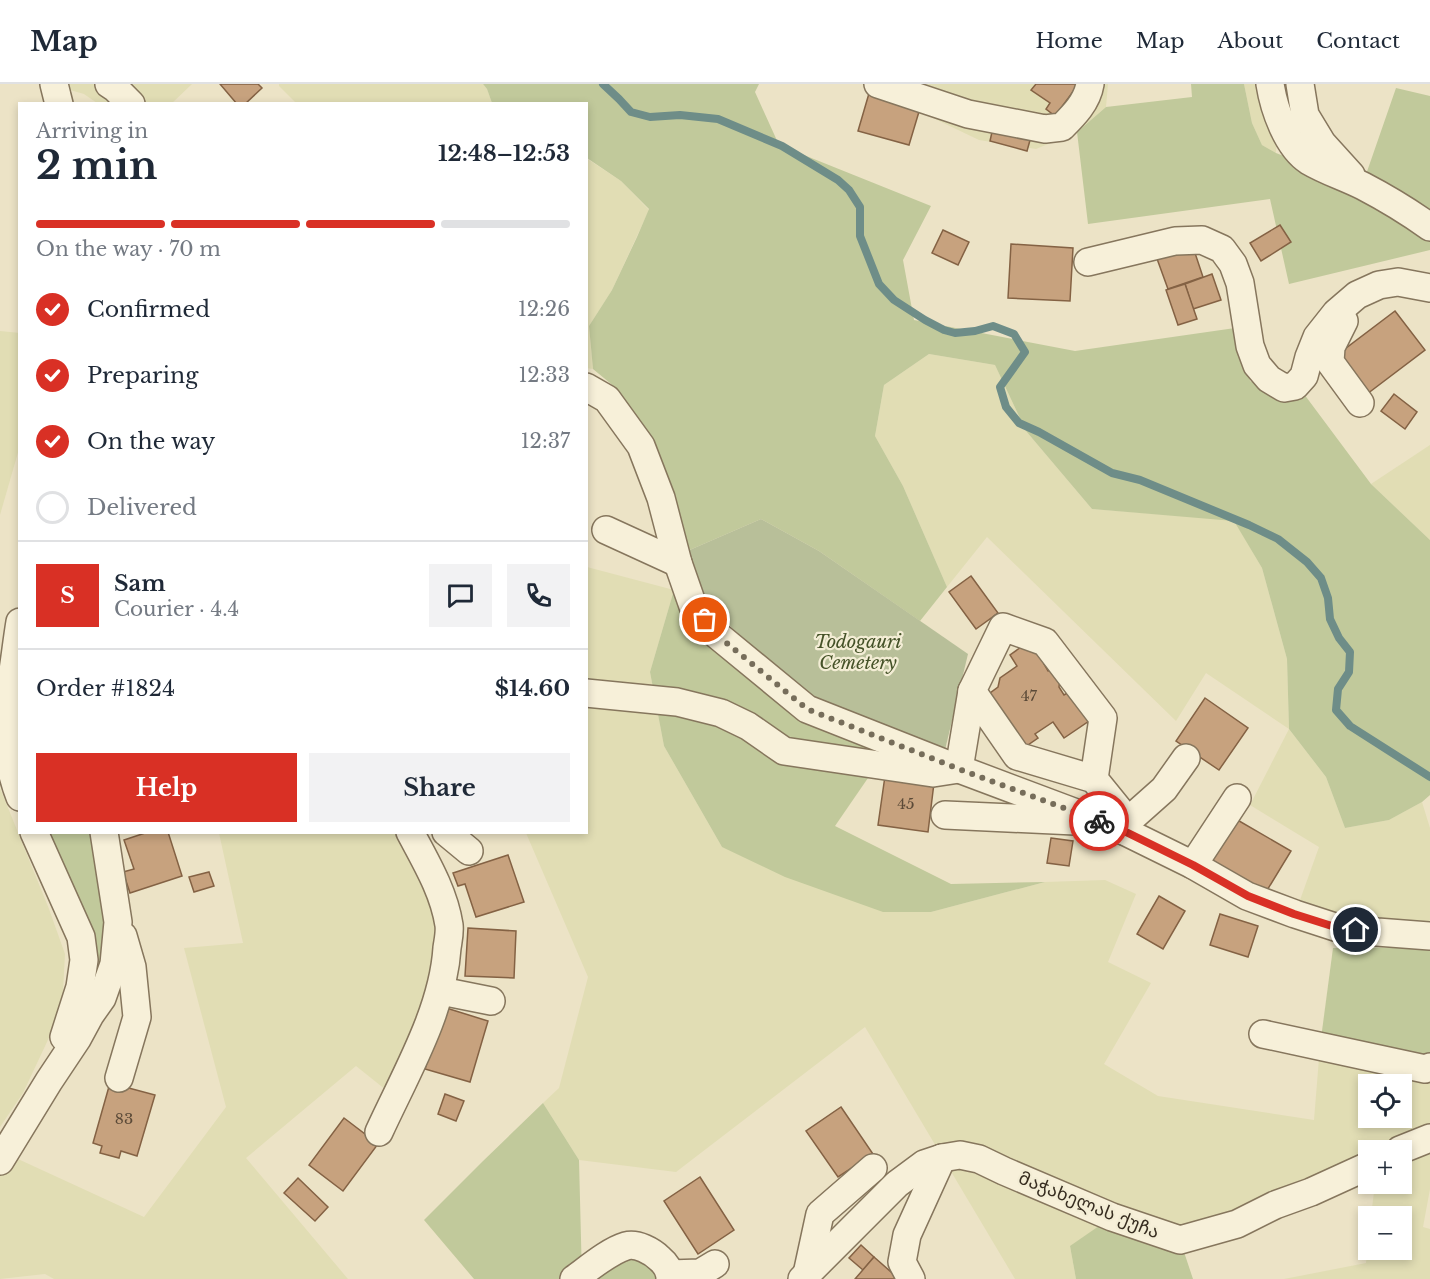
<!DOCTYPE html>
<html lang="en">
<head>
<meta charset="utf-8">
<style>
  body { margin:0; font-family:"Libre Baskerville","Noto Sans Georgian",serif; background:#f2f2f3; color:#1f2937; height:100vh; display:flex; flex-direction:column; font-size:22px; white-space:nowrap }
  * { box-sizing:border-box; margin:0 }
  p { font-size:20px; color:#747a83 }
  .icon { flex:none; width:33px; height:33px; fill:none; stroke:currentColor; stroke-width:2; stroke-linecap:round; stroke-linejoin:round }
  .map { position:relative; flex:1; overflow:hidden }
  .panel { position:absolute; left:18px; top:18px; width:570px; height:732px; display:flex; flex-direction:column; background:#fff; border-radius:0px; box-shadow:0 3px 9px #0003 }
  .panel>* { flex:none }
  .controls { position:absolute; left:1358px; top:990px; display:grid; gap:12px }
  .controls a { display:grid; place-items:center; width:54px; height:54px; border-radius:0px; background:#fff; box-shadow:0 3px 9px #0003; font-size:30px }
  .pin { position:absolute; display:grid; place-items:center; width:51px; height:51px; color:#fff; margin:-26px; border:3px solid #fff; border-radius:50%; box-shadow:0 2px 6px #0007 }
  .courier { position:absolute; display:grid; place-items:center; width:60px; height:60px; margin:-30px; border:4px solid #d93025; border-radius:50%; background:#fff; color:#222; box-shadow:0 2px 8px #0007 }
  .overview em { font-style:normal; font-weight:700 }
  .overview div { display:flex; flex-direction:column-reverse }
  .overview { display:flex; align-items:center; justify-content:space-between; height:102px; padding:0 18px }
  h1 { font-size:39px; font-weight:700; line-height:45px }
  .bar { display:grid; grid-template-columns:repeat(4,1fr); gap:9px 6px; align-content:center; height:72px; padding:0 18px }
  .bar i { height:8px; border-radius:4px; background:#e0e1e3 }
  .bar .selected { background:#d93025 }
  .bar p { grid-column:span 4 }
  .line { display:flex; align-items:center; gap:15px; padding:0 18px; border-top:2px solid #e0e1e3 }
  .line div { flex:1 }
  .round { display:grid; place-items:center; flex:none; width:63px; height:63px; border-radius:0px; background:#f2f2f3 }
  ol { padding:0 18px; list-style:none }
  li { display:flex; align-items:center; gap:18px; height:66px }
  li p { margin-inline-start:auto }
  li .icon { padding:6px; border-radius:50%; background:#d93025; color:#fff; stroke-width:4 }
  li:last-child { color:#747a83 }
  li i { width:33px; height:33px; border:3px solid #e0e1e3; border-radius:50% }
  .primary-button { display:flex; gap:12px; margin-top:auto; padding:12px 18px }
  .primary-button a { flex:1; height:69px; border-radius:0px; background:#d93025; color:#fff; font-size:24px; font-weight:700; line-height:69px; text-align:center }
  .primary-button a+a { background:#f2f2f3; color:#1f2937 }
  header { display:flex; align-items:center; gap:36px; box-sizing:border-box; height:84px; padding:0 30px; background:#fff; border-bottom:2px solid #e0e1e3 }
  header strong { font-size:28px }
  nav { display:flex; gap:33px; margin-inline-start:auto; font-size:21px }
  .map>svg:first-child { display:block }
</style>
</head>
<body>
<header>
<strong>Map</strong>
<nav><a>Home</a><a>Map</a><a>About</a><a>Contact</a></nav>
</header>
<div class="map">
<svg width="1430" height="1195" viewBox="0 0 1430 1195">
  <rect width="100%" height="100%" fill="#ece3c6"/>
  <g fill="#e1ddb4" fill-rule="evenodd">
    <polygon points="49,0 192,0 171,20 97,19 84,10"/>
    <polygon points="279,0 483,0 487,5 492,19 296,19 279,2"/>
    <polygon points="862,0 1108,0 1106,23 1077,48 1036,65 979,56"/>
    <polygon points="1244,0 1277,0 1276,69 1262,61 1252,39"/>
    <polygon points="586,74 621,97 649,126 612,206 589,242 593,285 586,284"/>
    <polygon points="0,247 20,249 19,365 0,431"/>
    <polygon points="929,270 995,281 1026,347 1092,425 1234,436 1262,484 1287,575 1289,645 1326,693 1345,744 1389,736 1422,718 1430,744 1430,852 1295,830 1319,763 1250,721 1289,645 1206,589 1176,637 987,453 947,503 903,402 875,352 884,301"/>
    <polygon points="1430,361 1430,456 1371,400"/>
    <path d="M587,483l87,23 -24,82 14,74 58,101 209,65 114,-30 60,-2 31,14 -28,68 43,21 -47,81 54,32 156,24 6,-74 110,21v122l-7,38 7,2v50h-146l82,-16 2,-19v6h33v-34h-30l4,-32h26v-34h-33v16l-131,58 -167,22 6,33h-61l-150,-252 -189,145 -97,-12 -36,-57 16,-15 29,-111 -62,-144 60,-1zM1368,1000h33v34h-33z"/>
    <polygon points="0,704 49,825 65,870 62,926 23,1009 0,1043"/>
    <polygon points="219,749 399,749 429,802 441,877 386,1006 356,982 246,1074 348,1195 54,1195 45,1190 0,1195 0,1077 5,1069 144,1133 226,1023 184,864 243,859"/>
  </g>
  <g fill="#c1c99b">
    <polygon points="483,0 759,0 755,8 779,61 931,122 903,176 914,236 1075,267 1242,243 1250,297 1286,315 1301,306 1371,400 1430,456 1430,711 1422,718 1389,736 1345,744 1326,693 1289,645 1287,575 1262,484 1234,437 1092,425 1026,347 995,281 929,270 884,301 875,352 903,402 947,503 920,537 819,467 761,435 685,468 658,374 636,332 616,304 593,285 589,242 612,206 637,153 649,125 621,97 587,74 586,20 492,19 487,5"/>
    <polygon points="1191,0 1244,0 1252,39 1262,61 1276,69 1362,102 1396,4 1430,12 1430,166 1289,200 1270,115 1088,140 1077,48 1106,23 1192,13"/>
    <polygon points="674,506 719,568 890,662 835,742 951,800 1045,798 931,828 883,828 785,793 722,763 664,662 650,588"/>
    <polygon points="30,749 104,749 113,801 102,914 74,857"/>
    <polygon points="1430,863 1430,983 1320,962 1333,864"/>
    <polygon points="543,1019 579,1076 582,1194 614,1173 643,1172 659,1195 474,1195 424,1136 483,1077"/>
    <polygon points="1112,1133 1180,1156 1193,1195 1076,1195 1070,1162"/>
  </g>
  <polygon fill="#b8bf99" points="761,435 819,467 968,570 944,670 832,625 780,589 737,550 705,512 685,468"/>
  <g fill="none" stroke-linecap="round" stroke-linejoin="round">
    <polyline stroke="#6e8d88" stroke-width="8" points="603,0 619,15 631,28 650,33 680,31 718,35 782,62 838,96 849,106 860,123 860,152 879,200 894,216 925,236 944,246 955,249 975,247 993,242 1014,250 1025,268 1000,303 1006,323 1019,339 1039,348 1112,389 1140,396 1249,441 1278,455 1307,478 1321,494 1328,514 1330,535 1339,554 1350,568 1349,588 1338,605 1336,626 1350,642 1430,693"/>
  </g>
  <g fill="#c7a27e" stroke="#846244" stroke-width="1.5">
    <polygon points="220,0 258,0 262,4 245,20 237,20"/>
    <polygon points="1036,0 1077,0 1078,1 1055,32 1046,25 1050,19 1031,6"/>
    <polygon points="870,6 921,21 909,61 858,47"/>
    <polygon points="994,39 1032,49 1027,67 990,57"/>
    <polygon points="1280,141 1291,158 1261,177 1250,159"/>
    <polygon points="943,146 969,158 958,181 932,169"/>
    <polygon points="1011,160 1073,164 1070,217 1008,214"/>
    <polygon points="1192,160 1203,193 1168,205 1156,172"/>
    <polygon points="1212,190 1221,216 1193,225 1185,200"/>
    <polygon points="1185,200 1197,235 1178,241 1166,206"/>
    <polygon points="1395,227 1425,266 1367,310 1337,271"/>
    <polygon points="1394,310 1417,328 1405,345 1381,327"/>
    <polygon points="971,492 998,529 976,545 949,508"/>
    <polygon points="1028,558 1049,576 1044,580 1048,587 1055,586 1060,594 1059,603 1064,611 1069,608 1089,637 1064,654 1053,638 1035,650 1038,654 1022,665 986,612 998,603 1000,594 1017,582 1010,571"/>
    <polygon points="1205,614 1248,644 1219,686 1176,657"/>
    <polygon points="885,692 934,699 928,748 878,741"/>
    <polygon points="1234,734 1291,767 1266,808 1210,775"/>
    <polygon points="148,748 168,748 182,792 130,809 123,788 134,785 124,756"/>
    <polygon points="1051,754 1073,757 1069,782 1047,779"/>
    <polygon points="508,771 524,818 476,833 465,800 458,802 453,789"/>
    <polygon points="209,788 214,802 194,808 189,793"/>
    <polygon points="1159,812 1185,827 1163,865 1137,850"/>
    <polygon points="1220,830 1258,842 1248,873 1210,861"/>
    <polygon points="468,844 516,847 514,894 465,892"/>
    <polygon points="443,923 488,937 470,998 425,985"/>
    <polygon points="110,999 155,1011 137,1072 121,1067 119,1074 100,1069 102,1062 93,1059"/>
    <polygon points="445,1010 464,1017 456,1037 438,1030"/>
    <polygon points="841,1023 873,1070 838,1093 806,1047"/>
    <polygon points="344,1034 378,1060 343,1107 309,1081"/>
    <polygon points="700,1093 734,1146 698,1170 664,1117"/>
    <polygon points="298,1094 328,1123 315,1137 284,1109"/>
    <polygon points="861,1161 874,1173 863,1186 849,1174"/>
    <polygon points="874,1173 899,1195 855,1195"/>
  </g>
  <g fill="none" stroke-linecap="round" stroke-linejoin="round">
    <defs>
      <g id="minor">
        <polyline points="54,0 59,20"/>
        <polyline points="109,0 115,4 131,20"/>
        <path d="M878,0l90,30 77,15 17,-2c12,-12 25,-25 28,-43"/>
        <path d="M1270,0c4,25 17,63 39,77 17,10 36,16 54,25 23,12 46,26 67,41"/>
        <polyline points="1300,0 1305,31 1322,59 1351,91"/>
        <polyline points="1088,178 1175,157 1202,156 1222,165 1233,180 1240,199 1250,262 1257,281 1269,295 1284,304 1295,302 1304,292 1309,273 1317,253 1336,229 1357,211 1379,201 1398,198 1430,204"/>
        <polyline points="1344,237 1331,263 1330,278 1360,319"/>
        <polyline points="586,303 607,315 641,362 661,414 678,479 693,522 717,551 807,625 959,685 1124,747 1193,781 1247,812 1295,830 1335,843 1377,848 1430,852"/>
        <polyline points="606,446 678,479"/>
        <path d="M20,538c-3,18 -5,37 -8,55 -5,44 -9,77 8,120"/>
        <polyline points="586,609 677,618 721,629 748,642 784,667 933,689 959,685 972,607"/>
        <polyline points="1094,695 1017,672 972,607 1003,543 1045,558 1103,634 1094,695 1128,737 1124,747"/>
        <polyline points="945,731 1075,737"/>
        <polyline points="1128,737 1164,705 1186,674"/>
        <polyline points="34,748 81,853 84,876 80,903 64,953"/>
        <polyline points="446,748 469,767"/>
        <polyline points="1193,781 1237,714"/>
        <polyline points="441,907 491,917"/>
        <polyline points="1263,950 1425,985 1430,983"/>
        <polyline points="119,994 137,933 132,883 123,852"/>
        <path d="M379,1048c26,-57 64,-121 68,-184 1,-7 3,-15 2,-23 -5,-33 -23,-63 -39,-93"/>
        <polyline points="1400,1066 1430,1054"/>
        <polyline points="0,1077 49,997 77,955 90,931 102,914 114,880 118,838 104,748"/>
        <polyline points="670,1190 700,1189 715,1180"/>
        <polyline points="807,1190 820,1130 873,1084"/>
        <path d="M574,1195c14,-10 35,-28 52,-33 11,-3 26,5 34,13 6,5 10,12 10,20"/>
        <polyline points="802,1195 897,1100 924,1080 942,1074 960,1071 979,1075 1004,1087 1112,1133 1180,1156 1237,1140 1275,1121 1311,1108 1368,1082"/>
        <polyline points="911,1195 902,1178 907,1151 942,1074"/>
      </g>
    </defs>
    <use href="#minor" stroke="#86765d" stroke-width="30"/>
    <use href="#minor" stroke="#f7f0d9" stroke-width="27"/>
  </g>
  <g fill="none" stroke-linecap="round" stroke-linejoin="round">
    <polyline stroke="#766d5a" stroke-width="6" stroke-dasharray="0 10.8" points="705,536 717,551 807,625 959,685 1099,737"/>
    <polyline stroke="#d93025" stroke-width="8" points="1099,737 1124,747 1193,781 1248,812 1294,830 1335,843 1356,846"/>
  </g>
  <g text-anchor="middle" stroke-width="4.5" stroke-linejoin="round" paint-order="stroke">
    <g font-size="15" fill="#5b4a38">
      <text x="1029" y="617">47</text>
      <text x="906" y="725">45</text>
      <text x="124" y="1040">83</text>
    </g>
    <g font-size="18" font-style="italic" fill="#455228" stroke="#f3edd5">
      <text x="858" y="564">Todogauri<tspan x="858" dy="21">Cemetery</tspan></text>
    </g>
    <g font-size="18" fill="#372d20" stroke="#f3edd5">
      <text transform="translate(1089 1121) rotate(22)" y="6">მაჭახელას ქუჩა</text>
    </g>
  </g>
</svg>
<div class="controls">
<a><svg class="icon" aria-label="locate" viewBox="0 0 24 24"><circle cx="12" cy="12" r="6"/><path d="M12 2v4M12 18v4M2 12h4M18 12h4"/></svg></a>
<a>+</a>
<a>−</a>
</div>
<div class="pin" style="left:705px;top:536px;background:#ea580c"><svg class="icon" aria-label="bag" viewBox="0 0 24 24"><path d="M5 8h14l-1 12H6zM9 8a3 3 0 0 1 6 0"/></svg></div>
<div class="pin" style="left:1356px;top:846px;background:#1f2937"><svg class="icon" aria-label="home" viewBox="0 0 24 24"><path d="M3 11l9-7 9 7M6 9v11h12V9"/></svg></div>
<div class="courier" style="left:1099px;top:737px"><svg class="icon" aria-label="bike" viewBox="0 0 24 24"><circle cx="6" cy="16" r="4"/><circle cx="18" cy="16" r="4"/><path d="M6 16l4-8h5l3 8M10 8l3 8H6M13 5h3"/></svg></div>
<section class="panel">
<div class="overview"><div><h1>2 min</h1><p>Arriving in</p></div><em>12:48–12:53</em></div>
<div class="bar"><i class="selected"></i><i class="selected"></i><i class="selected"></i><i></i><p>On the way · 70 m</p></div>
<ol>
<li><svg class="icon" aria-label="check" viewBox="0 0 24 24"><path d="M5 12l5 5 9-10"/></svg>Confirmed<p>12:26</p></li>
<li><svg class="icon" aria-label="check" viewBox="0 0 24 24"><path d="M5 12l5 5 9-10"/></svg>Preparing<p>12:33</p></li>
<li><svg class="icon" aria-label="check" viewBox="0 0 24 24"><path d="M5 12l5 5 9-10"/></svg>On the way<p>12:37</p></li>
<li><i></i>Delivered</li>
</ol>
<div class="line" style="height:108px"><b class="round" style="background:#d93025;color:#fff">S</b><div><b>Sam</b><p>Courier · 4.4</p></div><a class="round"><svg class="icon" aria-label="chat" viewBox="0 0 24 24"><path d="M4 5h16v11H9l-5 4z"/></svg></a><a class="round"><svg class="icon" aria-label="phone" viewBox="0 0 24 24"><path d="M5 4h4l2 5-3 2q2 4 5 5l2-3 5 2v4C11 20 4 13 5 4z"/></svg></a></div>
<div class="line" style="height:78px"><div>Order #1824</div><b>$14.60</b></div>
<div class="primary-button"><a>Help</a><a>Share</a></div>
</section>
</div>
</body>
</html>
